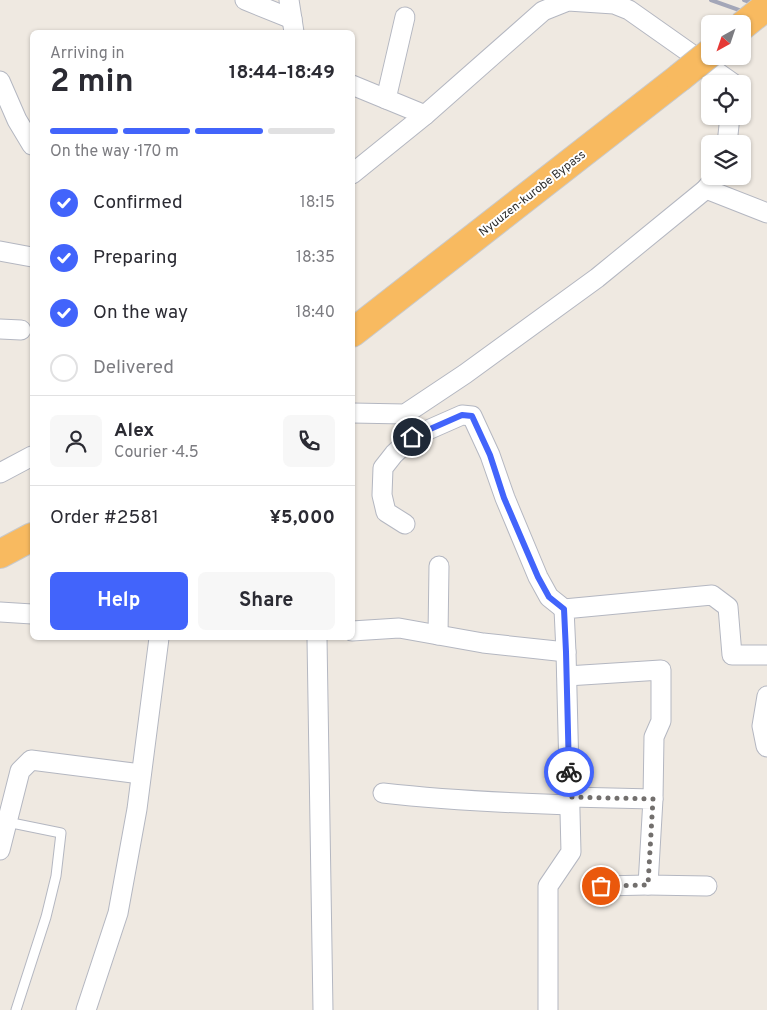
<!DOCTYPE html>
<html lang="en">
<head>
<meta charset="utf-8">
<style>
  body { margin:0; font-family:Overpass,sans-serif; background:#f7f7f7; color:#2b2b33; height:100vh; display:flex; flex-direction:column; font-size:19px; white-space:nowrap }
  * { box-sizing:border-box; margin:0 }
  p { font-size:16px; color:#7c7c81 }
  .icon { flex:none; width:28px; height:28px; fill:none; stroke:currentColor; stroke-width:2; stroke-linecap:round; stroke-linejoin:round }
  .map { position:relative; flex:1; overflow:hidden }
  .drawer { position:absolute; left:30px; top:30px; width:325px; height:610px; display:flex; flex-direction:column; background:#fff; border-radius:8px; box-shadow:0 1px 4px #0004 }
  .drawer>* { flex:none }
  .needle { width:32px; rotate:220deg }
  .tools { position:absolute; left:701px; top:15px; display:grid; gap:10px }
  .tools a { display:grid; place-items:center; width:50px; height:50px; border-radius:8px; background:#fff; box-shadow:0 1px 4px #0004; font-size:25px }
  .pin { position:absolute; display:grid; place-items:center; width:42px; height:42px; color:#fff; margin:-21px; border:2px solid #fff; border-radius:50%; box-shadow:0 1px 5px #0007 }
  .courier { position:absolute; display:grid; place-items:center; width:50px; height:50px; margin:-25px; border:4px solid #4264fb; border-radius:50%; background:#fff; color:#222; box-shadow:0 1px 6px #0007 }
  .overview em { font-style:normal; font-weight:700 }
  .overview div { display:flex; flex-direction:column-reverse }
  .overview { display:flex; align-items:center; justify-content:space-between; height:85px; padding:0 20px }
  h1 { font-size:32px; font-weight:700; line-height:38px }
  .bar { display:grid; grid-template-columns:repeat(4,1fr); gap:8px 5px; align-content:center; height:60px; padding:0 20px }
  .bar i { height:6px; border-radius:4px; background:#e1e1e2 }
  .bar .active { background:#4264fb }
  .bar p { grid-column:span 4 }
  .line { display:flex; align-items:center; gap:12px; padding:0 20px; border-top:1px solid #e1e1e2 }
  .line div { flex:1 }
  .round { display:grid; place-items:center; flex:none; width:52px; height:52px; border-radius:8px; background:#f7f7f7 }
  ol { padding:0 20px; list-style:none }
  li { display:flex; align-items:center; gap:15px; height:55px }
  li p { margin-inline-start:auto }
  li .icon { padding:5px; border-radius:50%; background:#4264fb; color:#fff; stroke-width:4 }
  li:last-child { color:#7c7c81 }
  li i { width:28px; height:28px; border:2px solid #e1e1e2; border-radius:50% }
  .action { display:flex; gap:10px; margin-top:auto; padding:10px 20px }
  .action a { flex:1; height:58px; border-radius:8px; background:#4264fb; color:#fff; font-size:20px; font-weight:700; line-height:58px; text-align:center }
  .action a+a { background:#f7f7f7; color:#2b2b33 }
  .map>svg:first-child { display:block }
</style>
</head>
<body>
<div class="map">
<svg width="767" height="1010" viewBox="0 0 767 1010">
  <rect width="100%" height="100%" fill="#efe9e1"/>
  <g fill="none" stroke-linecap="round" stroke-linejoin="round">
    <defs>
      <polyline id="service" points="7,822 61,833 56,876 46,917 16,1010"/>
      <g id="minor">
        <polyline points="245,0 292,19"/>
        <polyline points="289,0 294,32"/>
        <polyline points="0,81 17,120 32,145"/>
        <polyline points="352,85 425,115 543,11 568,1 614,4 629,10 734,84"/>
        <polyline points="386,99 405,17"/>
        <polyline points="727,144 730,116"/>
        <polyline points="352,174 425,115"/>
        <polyline points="716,176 706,189 767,213"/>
        <polyline points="0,251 32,257"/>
        <polyline points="0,329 21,330"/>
        <polyline points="352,413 405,414 465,374 597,278 706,189"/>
        <polyline points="0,473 32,456"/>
        <polyline points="405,524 386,512 382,495 383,468 394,454 412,437 462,415 472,416 490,455 505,498 538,577 549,597 564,609"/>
        <polyline points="0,612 32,614"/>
        <polyline points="352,631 399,628 483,643 566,652"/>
        <polyline points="438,635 439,566"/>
        <polyline points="317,638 323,1010"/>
        <polyline points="567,676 661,670 661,721 654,737 653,799"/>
        <polyline points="767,696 762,726 766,746 767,747"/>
        <path d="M383,793c62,7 124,10 187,12"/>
        <polyline points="570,797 653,799 648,885 707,886"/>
        <polyline points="0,850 20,771 31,760 141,774"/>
        <polyline points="601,886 648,885"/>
        <polyline points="86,1010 118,913 137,809 159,638"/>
        <polyline points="548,1010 548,886 571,852 566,652 564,609 712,595 728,607 732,655 767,655"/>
      </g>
      <g id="trunk">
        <polyline points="352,333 679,78"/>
        <polyline points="0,554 32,537"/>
      </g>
    </defs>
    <use href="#service" stroke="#b4b7c1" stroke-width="11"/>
    <use href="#minor" stroke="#b4b7c1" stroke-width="21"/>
    <use href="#trunk" stroke="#c9c9c9" stroke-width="30"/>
    <use href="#service" stroke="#fff" stroke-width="9"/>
    <use href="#minor" stroke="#fff" stroke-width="19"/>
    <use href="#trunk" stroke="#f8ba60" stroke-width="28"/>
    <g stroke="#a3a6b8" stroke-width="4">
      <polyline points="711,0 767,20"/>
      <polyline points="744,0 767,8"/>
    </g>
    <defs>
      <g id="trunk-bridge">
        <polyline points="742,26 767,6"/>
        <polyline points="679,78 710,53"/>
      </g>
    </defs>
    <use href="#trunk-bridge" stroke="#c9c9c9" stroke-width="30" stroke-linecap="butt"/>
    <use href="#trunk-bridge" stroke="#f8ba60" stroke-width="28"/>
  </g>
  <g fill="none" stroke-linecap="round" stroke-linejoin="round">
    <polyline stroke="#726f6d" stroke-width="5" stroke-dasharray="0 9" points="569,772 570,797 653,799 648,885 601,886"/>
    <polyline stroke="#4264fb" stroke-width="6" points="412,437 462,415 472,416 490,455 504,498 538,577 549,597 564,609 566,652 569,772"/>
  </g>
  <g text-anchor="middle" stroke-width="4" stroke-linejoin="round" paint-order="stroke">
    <g font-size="12" fill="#2e2e2e" stroke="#fff">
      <text transform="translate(532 193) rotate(-38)" y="4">Nyuuzen-kurobe Bypass</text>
    </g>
  </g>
</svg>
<div class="tools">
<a><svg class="needle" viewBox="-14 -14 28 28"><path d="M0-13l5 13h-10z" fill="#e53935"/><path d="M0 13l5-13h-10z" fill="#7c7c81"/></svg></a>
<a><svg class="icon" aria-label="locate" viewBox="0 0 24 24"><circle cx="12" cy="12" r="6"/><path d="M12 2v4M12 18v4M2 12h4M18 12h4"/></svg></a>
<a><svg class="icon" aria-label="layers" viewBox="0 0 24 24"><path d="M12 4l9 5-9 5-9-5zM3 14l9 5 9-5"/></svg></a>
</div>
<div class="pin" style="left:601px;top:886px;background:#ea580c"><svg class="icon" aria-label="bag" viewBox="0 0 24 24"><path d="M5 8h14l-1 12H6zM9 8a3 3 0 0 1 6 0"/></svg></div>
<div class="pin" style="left:412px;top:437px;background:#1f2937"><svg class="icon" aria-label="home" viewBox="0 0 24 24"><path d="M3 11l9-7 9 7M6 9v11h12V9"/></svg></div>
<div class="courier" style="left:569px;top:772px"><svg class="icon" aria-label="bike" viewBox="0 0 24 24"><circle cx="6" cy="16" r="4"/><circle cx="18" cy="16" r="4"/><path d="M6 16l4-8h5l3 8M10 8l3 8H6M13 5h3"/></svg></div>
<section class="drawer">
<div class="overview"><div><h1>2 min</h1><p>Arriving in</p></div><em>18:44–18:49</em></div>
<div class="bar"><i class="active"></i><i class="active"></i><i class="active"></i><i></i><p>On the way · 170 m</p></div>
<ol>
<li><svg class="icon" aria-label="check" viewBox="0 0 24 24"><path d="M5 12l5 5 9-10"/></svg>Confirmed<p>18:15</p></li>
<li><svg class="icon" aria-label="check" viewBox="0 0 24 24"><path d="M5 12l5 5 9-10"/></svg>Preparing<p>18:35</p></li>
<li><svg class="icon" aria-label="check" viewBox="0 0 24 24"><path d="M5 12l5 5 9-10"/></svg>On the way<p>18:40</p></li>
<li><i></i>Delivered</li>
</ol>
<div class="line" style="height:90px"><a class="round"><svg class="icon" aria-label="person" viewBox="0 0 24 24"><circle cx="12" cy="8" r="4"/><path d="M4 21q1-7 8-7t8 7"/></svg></a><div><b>Alex</b><p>Courier · 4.5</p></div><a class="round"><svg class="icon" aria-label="phone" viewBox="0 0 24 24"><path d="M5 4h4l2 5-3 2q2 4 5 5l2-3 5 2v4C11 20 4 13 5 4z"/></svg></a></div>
<div class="line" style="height:65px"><div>Order #2581</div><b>¥5,000</b></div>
<div class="action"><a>Help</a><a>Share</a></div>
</section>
</div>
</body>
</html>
